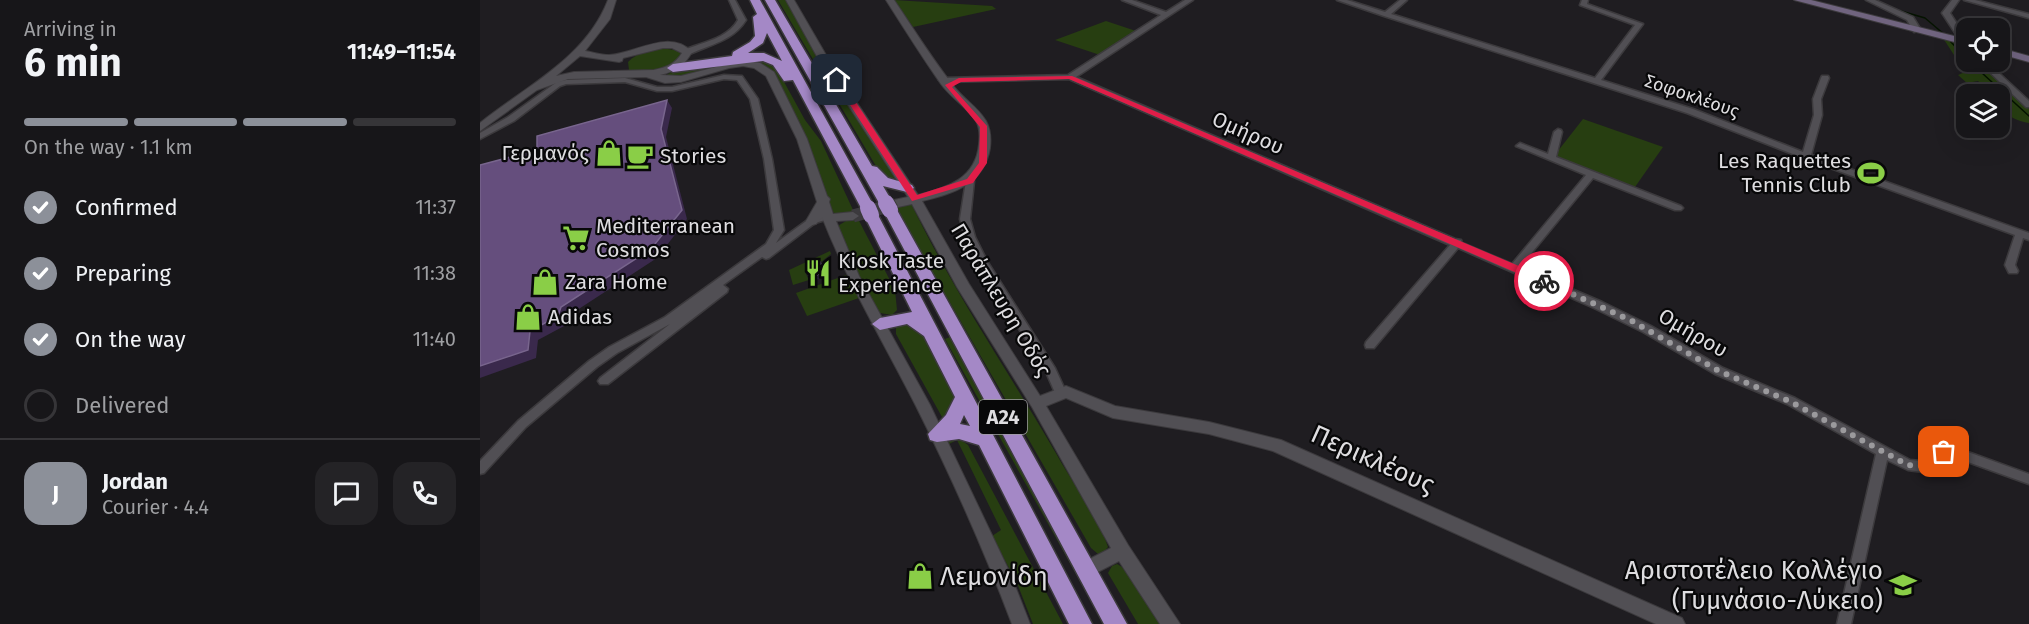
<!DOCTYPE html>
<html lang="en">
<head>
<meta charset="utf-8">
<style>
  body { margin:0; font-family:"Fira Sans",sans-serif; background:#242326; color:#f1f3f6; height:100vh; display:flex; flex-direction:column; font-size:22px; white-space:nowrap }
  * { box-sizing:border-box; margin:0 }
  p { font-size:20px; color:#9e9fa2 }
  .icon { flex:none; width:33px; height:33px; fill:none; stroke:currentColor; stroke-width:2; stroke-linecap:round; stroke-linejoin:round }
  .map { position:relative; flex:1; overflow:hidden }
  .details { display:flex; flex-direction:column; background:#171619; width:480px }
  .details>* { flex:none }
  .controls { position:absolute; left:1476px; top:18px; display:grid; gap:12px }
  .controls a { display:grid; place-items:center; width:54px; height:54px; border-radius:12px; background:#171619; box-shadow:0 6px 24px #0002,0 0 0 2px #363538; font-size:30px }
  .pin { position:absolute; display:grid; place-items:center; width:51px; height:51px; color:#fff; margin:-26px; border-radius:12px; box-shadow:0 3px 9px #0006 }
  .courier { position:absolute; display:grid; place-items:center; width:60px; height:60px; margin:-30px; border:4px solid #e11d48; border-radius:50%; background:#fff; color:#222; box-shadow:0 2px 8px #0007 }
  .summary em { font-style:normal; font-weight:700 }
  .summary div { display:flex; flex-direction:column-reverse }
  .summary { display:flex; align-items:center; justify-content:space-between; height:102px; padding:0 24px }
  h1 { font-size:39px; font-weight:700; line-height:45px }
  .bar { display:grid; grid-template-columns:repeat(4,1fr); gap:9px 6px; align-content:center; height:72px; padding:0 24px }
  .bar i { height:8px; border-radius:4px; background:#363538 }
  .bar .on { background:#8c9099 }
  .bar p { grid-column:span 4 }
  .line { display:flex; align-items:center; gap:15px; padding:0 24px; border-top:2px solid #363538 }
  .line div { flex:1 }
  .round { display:grid; place-items:center; flex:none; width:63px; height:63px; border-radius:18px; background:#242326 }
  ol { padding:0 24px; list-style:none }
  li { display:flex; align-items:center; gap:18px; height:66px }
  li p { margin-inline-start:auto }
  li .icon { padding:6px; border-radius:50%; background:#8c9099; color:#fff; stroke-width:4 }
  li:last-child { color:#9e9fa2 }
  li i { width:33px; height:33px; border:3px solid #363538; border-radius:50% }
  main { display:flex; flex:1; min-height:0 }
  .map>svg:first-child { display:block }
</style>
</head>
<body>
<main>
<section class="details">
<div class="summary"><div><h1>6 min</h1><p>Arriving in</p></div><em>11:49–11:54</em></div>
<div class="bar"><i class="on"></i><i class="on"></i><i class="on"></i><i></i><p>On the way · 1.1 km</p></div>
<ol>
<li><svg class="icon" aria-label="check" viewBox="0 0 24 24"><path d="M5 12l5 5 9-10"/></svg>Confirmed<p>11:37</p></li>
<li><svg class="icon" aria-label="check" viewBox="0 0 24 24"><path d="M5 12l5 5 9-10"/></svg>Preparing<p>11:38</p></li>
<li><svg class="icon" aria-label="check" viewBox="0 0 24 24"><path d="M5 12l5 5 9-10"/></svg>On the way<p>11:40</p></li>
<li><i></i>Delivered</li>
</ol>
<div class="line" style="height:108px"><b class="round" style="background:#8c9099;color:#fff">J</b><div><b>Jordan</b><p>Courier · 4.4</p></div><a class="round"><svg class="icon" aria-label="chat" viewBox="0 0 24 24"><path d="M4 5h16v11H9l-5 4z"/></svg></a><a class="round"><svg class="icon" aria-label="phone" viewBox="0 0 24 24"><path d="M5 4h4l2 5-3 2q2 4 5 5l2-3 5 2v4C11 20 4 13 5 4z"/></svg></a></div>
</section>
<div class="map">
<svg width="1549" height="624" viewBox="0 0 1549 624">
  <rect width="100%" height="100%" fill="#1f1d21"/>
  <g fill="#273e11">
    <polygon points="298,0 307,0 422,185 403,178"/>
    <polygon points="414,0 512,6 516,9 433,27"/>
    <polygon points="626,21 656,31 620,55 575,40"/>
    <path d="M1463,38l20,5 3,4v15h13l50,47v14c-16,-3 -29,-9 -29,-29h-8l-14,-13 -11,2 -9,-8 7,-3z"/>
    <path d="M182,48l18,3 1,7 -17,11 -31,3 -4,-2 -1,-8c10,-10 21,-12 34,-14z"/>
    <polygon points="279,59 297,69 325,120 341,141 374,212 357,215 353,212 315,114 288,67 271,62 247,64 208,78 185,76 198,68"/>
    <polygon points="1103,119 1183,147 1155,187 1074,156"/>
    <path d="M431,203c42,88 97,168 146,252 16,29 41,60 51,92l-5,6 -5,1 -7,-6 -196,-341z"/>
    <polygon points="376,215 415,290 417,310 412,315 400,313 378,275 356,227"/>
    <polygon points="350,251 351,254 341,262 329,266 330,270 325,272 329,280 313,285 309,270"/>
    <polygon points="366,275 379,298 327,316 316,293"/>
    <polygon points="422,320 438,326 478,402 474,413 462,417 416,334 416,325"/>
    <polygon points="470,337 626,615 621,619 465,339"/>
    <polygon points="476,436 488,445 583,624 553,624 537,583 512,536 521,530 477,440 469,444 467,438"/>
    <polygon points="637,564 642,567 684,624 658,624 628,573 632,566"/>
  </g>
  <g fill="none" stroke-linecap="round" stroke-linejoin="round">
    <g stroke="#051300" stroke-width="1.5">
      <polyline points="1421,11 1445,18 1465,35"/>
      <polyline points="1471,42 1486,58"/>
      <polyline points="1490,62 1549,116"/>
    </g>
    <polyline stroke="#3c3a3e" stroke-width="13" stroke-dasharray="13 6" stroke-linecap="butt" points="373,216 415,204"/>
    <defs>
      <g id="minor">
        <path d="M249,0h6l11,20c-13,21 -35,24 -56,34h-6v-4c19,-8 43,-11 54,-30z"/>
        <polygon points="642,0 652,0 686,12 705,0 713,0 596,77 975,239 981,240 982,243 1032,264 1106,175 1036,146 1040,143 1068,154 1074,132 1078,129 1081,130 1082,132 1076,157 1201,206 1203,208 1201,210 1195,210 1113,178 1040,267 1122,302 1171,326 1243,368 1315,398 1430,460 1441,461 1457,449 1474,447 1549,474 1549,484 1474,457 1464,458 1443,472 1428,470 1407,460 1371,624 1357,624 1396,454 1307,404 1235,374 1163,332 1114,308 978,248 894,348 886,348 885,345 886,342 970,245 589,79 463,82 459,80 463,78 588,75 681,15"/>
        <polygon points="857,0 867,0 905,12 920,0 927,0 911,14 1115,78 1155,25 1100,5 1102,0 1108,0 1107,4 1163,24 1121,80 1213,109 1323,152 1334,115 1333,99 1341,78 1342,76 1348,76 1349,78 1341,99 1342,115 1331,155 1549,233 1549,240 1543,238 1535,265 1538,271 1537,273 1529,273 1525,265 1535,235 1323,158 1207,113 904,16"/>
        <polygon points="1386,0 1395,0 1433,17 1441,30 1434,32 1427,20"/>
        <polygon points="1472,0 1479,0 1470,13 1486,38 1486,45 1483,45 1462,13"/>
        <polygon points="1484,0 1495,0 1549,14 1549,18"/>
        <polygon points="1499,62 1507,62 1549,101 1549,107 1546,107"/>
        <polygon points="244,75 262,76 278,99 292,159 304,230 296,243 329,219 342,215 347,218 345,220 335,223 289,258 286,259 282,257 243,285 248,289 247,292 128,384 120,384 118,381 120,378 190,324 137,353 117,367 46,427 4,473 0,474 0,461 38,421 109,361 129,347 185,317 286,244 294,230 284,159 270,99 257,80 244,79 192,91 177,91 145,82 86,84 80,86 34,121 0,139 0,133 28,117 77,82 86,80 145,78 177,87 192,87"/>
        <polygon points="490,178 494,181 490,219 495,237 507,261 575,368 586,392 584,395 580,397 576,395 566,372 497,262 485,237 480,219 486,181"/>
      </g>
      <g id="tertiary">
        <path d="M128,0h8l-6,19 -25,32c7,1 16,4 24,4 26,-1 60,-27 83,-3 -8,14 -16,19 -32,23l21,1 62,-16 17,3 14,9 33,67 20,57 3,3 -1,3 4,12 20,-2 6,4 -6,4 -17,1 23,55 71,129 80,168 20,51h-18c-28,-74 -61,-148 -96,-218 -32,-63 -68,-123 -94,-189l-6,7 -4,1 -6,-4 11,-19 -20,-63 -31,-63 -12,-8 -11,-2 -14,2 -48,14 -16,1 -19,-6 -78,2 -31,11 -57,41v-8c46,-37 106,-65 128,-123zM183,48h9l10,5c-7,11 -15,14 -28,17l-80,2 -18,4 24,-20 39,6 3,-1 1,-3z"/>
        <path d="M306,0h8l36,62 88,133c30,-7 58,-17 61,-51 1,-8 1,-16 -3,-23 -9,-14 -25,-23 -35,-37 -19,-27 -37,-56 -55,-84h8c19,28 37,57 58,84 10,14 26,23 34,37 5,9 5,18 4,27 -6,36 -37,46 -68,53l47,83 71,112 26,-10 49,20 94,16 72,18 401,178 3,6h-29l-383,-173 -64,-17 -96,-16 -47,-20 -20,8 82,139 52,79h-20l-41,-63 -33,17 -6,-2 -3,-6 3,-6 31,-16 -79,-141 -75,-120 -45,-83 -14,3 -6,-4 2,-3 14,-3 -88,-135z"/>
      </g>
      <g id="secondary">
        <polygon points="1314,0 1331,0 1486,39 1486,45"/>
        <polygon points="1520,48 1549,56 1549,62 1520,54"/>
      </g>
      <g id="trunk">
        <path d="M270,0h10l115,208 -2,3 5,4 214,409h-23l-90,-179 -20,-6 -22,3 -7,-2 -2,-6 18,-19 9,-18 -31,-61 -17,-12 -27,6 -8,-6 8,-6 32,-6 -48,-97 2,-3 -5,-4 -68,-128 -9,1 -11,-16 -10,-4 -90,11 -6,-4 6,-4 59,-8 1,-4 17,-10 5,-6 -2,-19 4,-3zM287,33l15,28 -18,-8h-16l15,-10zM484,415l6,11 -10,-2z"/>
        <polygon points="285,0 295,0 392,166 397,167 408,178 432,185 434,188 427,192 403,186 413,203 412,206 417,210 647,624 624,624 403,210 404,207 399,203"/>
      </g>
    </defs>
    <use href="#minor" stroke="#3c3a3d" stroke-width="3"/>
    <use href="#tertiary" stroke="#3c3a3d" stroke-width="2"/>
    <use href="#secondary" stroke="#3c3a3d" stroke-width="2"/>
    <use href="#trunk" stroke="#3c3a3d" stroke-width="3"/>
    <use href="#minor" fill="#514f54" fill-rule="evenodd"/>
    <use href="#tertiary" fill="#514f54" fill-rule="evenodd"/>
    <use href="#secondary" fill="#70647f" fill-rule="evenodd"/>
    <use href="#trunk" fill="#a488c6" fill-rule="evenodd"/>
    <defs>
      <g id="trunk-bridge">
        <polyline points="406,203 410,210"/>
        <polyline points="388,208 391,215"/>
      </g>
    </defs>
    <use href="#trunk-bridge" stroke="#3c3a3d" stroke-width="18" stroke-linecap="butt"/>
    <use href="#trunk-bridge" stroke="#a488c6" stroke-width="16"/>
  </g>
  <g fill="#3a294c">
    <polygon points="187,100 192,108 186,137 207,219 177,258 88,316 86,325 58,340 56,358 0,378 0,366 50,331 81,307 181,129"/>
    <polygon points="340,262 347,276 333,281 331,277"/>
  </g>
  <g fill="#654e7d" stroke="#78658d" stroke-width="1.5">
    <polygon points="187,100 181,129 202,210 171,249 81,307 78,316 50,331 48,350 0,366 0,165 57,150 57,136"/>
    <polygon points="340,262 344,272 331,277 327,266"/>
  </g>
  <polygon fill="#e11d48" points="592,76 1067,278 1068,281 1060,283 589,79 481,82 472,87 507,126 507,163 493,183 432,201 354,80 360,78 437,195 487,179 499,163 500,127 465,85 479,78"/>
  <g fill="none" stroke-linecap="round" stroke-linejoin="round">
    <polyline stroke="#9b9a9d" stroke-width="6" stroke-dasharray="0 10.8" points="1064,281 1152,321 1239,371 1311,402 1428,465 1443,466 1464,452"/>
  </g>
  <defs>
    <symbol id="shop-bare" viewBox="-9 -9 18 18"><path d="M-5-2.5h2.3a2.7 3.5 0 0 1 5.4 0H5L5.5 6h-11ZM-1.5-2.5h3a1.5 2.3 0 0 0-3 0Z" fill="#8ace47" stroke="#080809" stroke-width="2.5" paint-order="stroke"/></symbol>
    <symbol id="cafe-bare" viewBox="-9 -9 18 18"><path d="M-5.5-4.5H6V0H3Q3 3.5 0 3.5H-2.5Q-5.5 3.5-5.5 0ZM3-3.2v2h1.7v-2ZM-6 4.5H4V6H-6Z" fill="#8ace47" stroke="#080809" stroke-width="2.5" paint-order="stroke"/></symbol>
    <symbol id="stadium-bare" viewBox="-9 -9 18 18"><path d="M0-5a6.5 5 0 1 0 0 10a6.5 5 0 1 0 0-10ZM-3.5-1.8h7v3.6h-7Z" fill="#8ace47" stroke="#080809" stroke-width="2.5" paint-order="stroke"/></symbol>
    <symbol id="supermarket-bare" viewBox="-9 -9 18 18"><path d="M-6-5.5h2.5l.6 2H6L4.5 2H-2.5L-4.4-4H-6ZM-1.5 3.2a1.3 1.3 0 1 0 .1 0ZM3 3.2a1.3 1.3 0 1 0 .1 0Z" fill="#8ace47" stroke="#080809" stroke-width="2.5" paint-order="stroke"/></symbol>
    <symbol id="restaurant-bare" viewBox="-9 -9 18 18"><path d="M-5-6h1v4h1v-4h1v4h1v-4h1v5L-1.5 .5V6h-2V.5L-5-1ZM5-6V6H3V1.5H1.5Q1.5-4 5-6Z" fill="#8ace47" stroke="#080809" stroke-width="2.5" paint-order="stroke"/></symbol>
    <symbol id="school-bare" viewBox="-9 -9 18 18"><path d="M0-5L7-2L0 1L-7-2ZM-4 1L0 2.5L4 1V4Q0 6-4 4Z" fill="#8ace47" stroke="#080809" stroke-width="2.5" paint-order="stroke"/></symbol>
  </defs>
  <g fill-rule="evenodd">
    <use href="#shop-bare" x="110" y="134" width="38" height="38"/>
    <use href="#cafe-bare" x="141" y="137" width="38" height="38"/>
    <use href="#stadium-bare" x="1372" y="154" width="38" height="38"/>
    <use href="#supermarket-bare" x="77" y="219" width="38" height="38"/>
    <use href="#restaurant-bare" x="319" y="254" width="38" height="38"/>
    <use href="#shop-bare" x="46" y="263" width="38" height="38"/>
    <use href="#shop-bare" x="29" y="298" width="38" height="38"/>
    <use href="#shop-bare" x="421" y="557" width="38" height="38"/>
    <use href="#school-bare" x="1404" y="566" width="38" height="38"/>
  </g>
  <g text-anchor="middle" stroke-width="4.5" stroke-linejoin="round" paint-order="stroke">
    <g font-size="18" fill="#dedde0" stroke="#080809">
      <text transform="translate(1212 96) rotate(19)" y="6">Σοφοκλέους</text>
    </g>
    <rect fill="#080809" stroke="#9e9da0" stroke-width="1.5" x="499" y="400" width="48" height="34" rx="4.5"/>
    <g font-size="20" font-weight="bold" fill="#dedde0">
      <text x="523" y="424">Α24</text>
    </g>
    <g font-size="21" fill="#dedde0" stroke="#080809">
      <text transform="translate(768 133) rotate(24)" y="7">Ομήρου</text>
      <text transform="translate(521 300) rotate(59)" y="7">Παράπλευρη Οδός</text>
      <text transform="translate(1213 333) rotate(30)" y="7">Ομήρου</text>
    </g>
    <g font-size="21" fill="#dedde0" stroke="#080809" text-anchor="start">
      <text x="109" y="160" text-anchor="end">Γερμανός</text>
      <text x="180" y="163">Stories</text>
      <text x="1371" y="168" text-anchor="end">Les Raquettes<tspan x="1371" dy="24">Tennis Club</tspan></text>
      <text x="116" y="233">Mediterranean<tspan x="116" dy="24">Cosmos</tspan></text>
      <text x="358" y="268">Kiosk Taste<tspan x="358" dy="24">Experience</tspan></text>
      <text x="85" y="289">Zara Home</text>
      <text x="68" y="324">Adidas</text>
    </g>
    <g font-size="26" fill="#dedde0" stroke="#080809">
      <text transform="translate(893 459) rotate(24)" y="9">Περικλέους</text>
    </g>
    <g font-size="26" fill="#dedde0" stroke="#080809" text-anchor="end">
      <text x="1403" y="579">Αριστοτέλειο Κολλέγιο<tspan x="1403" dy="30">(Γυμνάσιο-Λύκειο)</tspan></text>
      <text x="460" y="585" text-anchor="start">Λεμονίδη</text>
    </g>
  </g>
</svg>
<div class="controls">
<a><svg class="icon" aria-label="locate" viewBox="0 0 24 24"><circle cx="12" cy="12" r="6"/><path d="M12 2v4M12 18v4M2 12h4M18 12h4"/></svg></a>
<a><svg class="icon" aria-label="layers" viewBox="0 0 24 24"><path d="M12 4l9 5-9 5-9-5zM3 14l9 5 9-5"/></svg></a>
</div>
<div class="pin" style="left:1464px;top:452px;background:#ea580c"><svg class="icon" aria-label="bag" viewBox="0 0 24 24"><path d="M5 8h14l-1 12H6zM9 8a3 3 0 0 1 6 0"/></svg></div>
<div class="pin" style="left:357px;top:80px;background:#1f2937"><svg class="icon" aria-label="home" viewBox="0 0 24 24"><path d="M3 11l9-7 9 7M6 9v11h12V9"/></svg></div>
<div class="courier" style="left:1064px;top:281px"><svg class="icon" aria-label="bike" viewBox="0 0 24 24"><circle cx="6" cy="16" r="4"/><circle cx="18" cy="16" r="4"/><path d="M6 16l4-8h5l3 8M10 8l3 8H6M13 5h3"/></svg></div>
</div>
</main>
</body>
</html>
